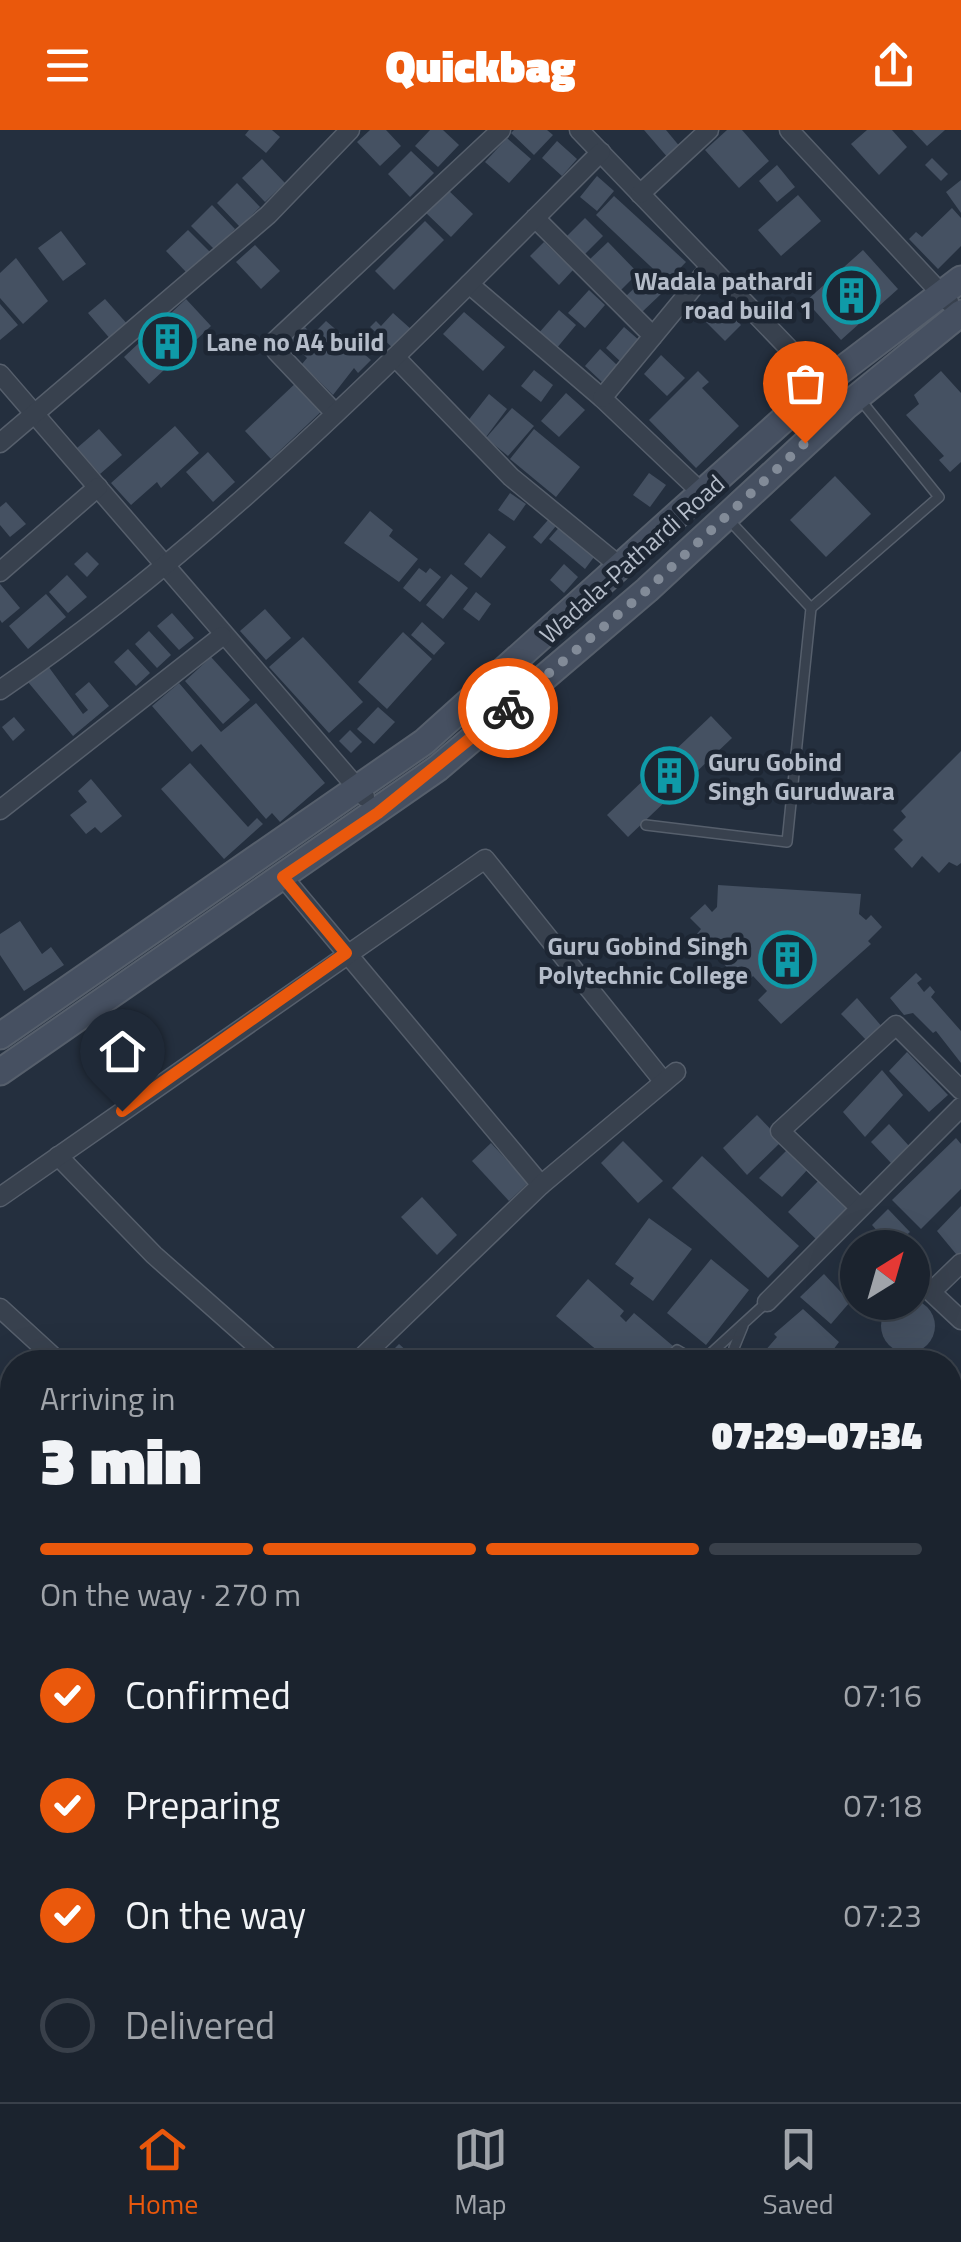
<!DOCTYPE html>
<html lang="en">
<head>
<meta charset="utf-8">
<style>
  body { margin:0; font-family:"Titillium Web",sans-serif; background:#282f3a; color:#f1f3f6; height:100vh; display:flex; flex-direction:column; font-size:38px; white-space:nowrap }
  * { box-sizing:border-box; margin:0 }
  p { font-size:32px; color:#a0a4aa }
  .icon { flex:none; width:55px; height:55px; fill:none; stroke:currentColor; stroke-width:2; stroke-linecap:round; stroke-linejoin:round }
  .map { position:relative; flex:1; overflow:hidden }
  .panel { position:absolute; left:0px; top:1220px; width:962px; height:752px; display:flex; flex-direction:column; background:#1b232e; border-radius:40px 40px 0 0; box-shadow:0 10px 40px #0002,0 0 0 2px #39404a }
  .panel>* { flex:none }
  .needle { width:65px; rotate:37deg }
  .buttons { position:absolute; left:840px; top:1100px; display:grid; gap:20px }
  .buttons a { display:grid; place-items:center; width:90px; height:90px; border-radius:50%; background:#1b232e; box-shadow:0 10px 40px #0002,0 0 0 2px #39404a; font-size:50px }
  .pin { position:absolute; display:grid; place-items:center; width:85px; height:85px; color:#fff; margin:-102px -42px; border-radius:50% 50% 50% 0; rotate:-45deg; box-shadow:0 0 10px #0007 }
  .pin .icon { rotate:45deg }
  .courier { position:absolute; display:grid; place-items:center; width:100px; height:100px; margin:-50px; border:8px solid #ea580c; border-radius:50%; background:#fff; color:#222; box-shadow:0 2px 12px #0007 }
  .summary em { font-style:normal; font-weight:800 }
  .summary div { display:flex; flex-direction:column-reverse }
  .summary { display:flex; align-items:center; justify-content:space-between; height:170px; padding:0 40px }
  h1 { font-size:65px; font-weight:800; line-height:75px }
  .bar { display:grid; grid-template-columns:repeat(4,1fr); gap:15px 10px; align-content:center; height:120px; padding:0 40px }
  .bar i { height:12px; border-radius:8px; background:#39404a }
  .bar .active { background:#ea580c }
  .bar p { grid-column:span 4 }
  ol { padding:0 40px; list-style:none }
  li { display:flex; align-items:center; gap:30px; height:110px }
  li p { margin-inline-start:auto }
  li .icon { padding:10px; border-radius:50%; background:#ea580c; color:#fff; stroke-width:4 }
  li:last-child { color:#a0a4aa }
  li i { width:55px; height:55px; border:5px solid #39404a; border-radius:50% }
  header { display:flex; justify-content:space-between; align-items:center; height:130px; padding:0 40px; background:#ea580c; color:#fff; font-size:45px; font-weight:800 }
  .menu { display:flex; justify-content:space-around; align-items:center; height:140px; border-top:2px solid #39404a; background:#1b232e; font-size:28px; color:#a0a4aa }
  .menu a { display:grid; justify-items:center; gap:5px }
  .menu .active { color:#ea580c }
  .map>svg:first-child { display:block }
</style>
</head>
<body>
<header><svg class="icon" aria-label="menu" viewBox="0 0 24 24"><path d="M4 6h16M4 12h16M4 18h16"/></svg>Quickbag<svg class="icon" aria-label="share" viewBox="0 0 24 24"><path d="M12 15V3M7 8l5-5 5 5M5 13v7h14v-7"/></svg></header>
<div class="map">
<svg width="961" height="1972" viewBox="0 0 961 1972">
  <rect width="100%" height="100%" fill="#242f3e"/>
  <g fill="#455162">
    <polygon points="249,0 272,0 280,7 266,23 245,5"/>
    <polygon points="370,0 386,0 401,16 380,36 357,12"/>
    <polygon points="430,0 443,0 459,15 438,37 415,16"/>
    <polygon points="514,0 547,0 553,5 534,25 511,3"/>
    <polygon points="644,0 666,0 681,18 669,29"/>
    <polygon points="727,0 742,0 769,31 739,58 705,20"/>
    <polygon points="867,0 892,0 907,17 879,45 851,14"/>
    <polygon points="912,0 945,0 927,16"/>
    <polygon points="507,8 531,29 509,53 485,32"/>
    <polygon points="557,11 577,29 562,46 542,28"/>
    <polygon points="411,21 434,43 410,67 388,44"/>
    <polygon points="932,28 948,44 941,51 925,35"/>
    <polygon points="262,29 285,53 265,72 242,48"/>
    <polygon points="777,35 795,57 777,72 759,51"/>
    <polygon points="597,46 614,61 597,81 580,67"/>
    <polygon points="961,50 961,83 946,62"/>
    <polygon points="237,53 260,77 240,97 217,73"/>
    <polygon points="447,59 473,84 451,107 425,82"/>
    <polygon points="798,65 821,91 781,126 758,100"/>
    <polygon points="614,66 686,132 667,152 596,85"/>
    <polygon points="212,75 235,99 215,120 191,96"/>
    <polygon points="952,78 961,88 961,116 938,139 909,109 916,102 922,107"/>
    <polygon points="585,88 603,106 583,126 565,108"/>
    <polygon points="425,91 444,110 394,160 375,141"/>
    <polygon points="188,100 210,122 187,143 166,121"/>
    <polygon points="61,101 86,134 63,151 38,118"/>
    <polygon points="544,112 573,140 559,155 530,126"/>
    <polygon points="608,112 638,143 619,162 588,131"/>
    <polygon points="255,115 280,141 261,159 236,132"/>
    <polygon points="863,120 898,159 841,210 806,171"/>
    <polygon points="16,128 48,171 23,194 0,168 0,143"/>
    <polygon points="645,148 661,164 641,183 625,167"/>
    <polygon points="589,160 605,175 585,198 568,183"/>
    <polygon points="105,169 129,196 112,211 88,183"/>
    <polygon points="186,169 211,196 149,254 124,227"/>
    <polygon points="718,172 741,195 725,211 702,188"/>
    <polygon points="0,174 18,195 0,210"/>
    <polygon points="559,180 576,195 556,219 538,204"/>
    <polygon points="464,182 505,217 483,241 443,204"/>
    <polygon points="393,183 412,200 394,219 370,197 376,191 381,196"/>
    <polygon points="326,191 371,230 358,243 354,238 333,265 302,234 307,228 290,211 305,197 312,205"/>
    <polygon points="624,197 640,211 621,232 606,218"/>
    <polygon points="600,219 617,235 602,252 585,236"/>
    <polygon points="661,225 685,248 667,266 644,244"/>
    <polygon points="534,240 553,255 541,272 521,256"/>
    <polygon points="698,241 709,252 702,258 739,296 696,338 649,290"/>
    <polygon points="941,241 961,263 961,332 950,342 939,330 944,326 906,285 919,274 914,265"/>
    <polygon points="299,250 325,278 271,329 245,301"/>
    <polygon points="566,263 585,280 559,307 541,291"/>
    <polygon points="489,264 507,279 486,307 467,292"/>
    <polygon points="512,278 534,296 508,326 486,308"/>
    <polygon points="175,296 199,323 161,358 157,352 131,375 111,353"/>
    <polygon points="99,299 122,325 100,344 77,318"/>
    <polygon points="534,299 580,337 556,367 510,329"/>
    <polygon points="208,322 235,352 213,372 186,342"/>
    <polygon points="649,343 666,355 650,377 633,365"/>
    <polygon points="835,346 871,384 826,427 790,390"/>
    <polygon points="510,363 526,374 514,391 498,380"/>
    <polygon points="6,372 26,394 10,407 0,395 0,377"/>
    <polygon points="370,381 393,400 389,406 418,429 399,452 344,413"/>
    <polygon points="548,390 556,396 541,414 533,407"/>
    <polygon points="562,394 597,423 585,439 549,409"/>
    <polygon points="489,403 506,417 481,448 464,434"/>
    <polygon points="87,422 99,434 87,447 74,434"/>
    <polygon points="564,434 578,447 564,463 550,450"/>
    <polygon points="419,438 426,443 430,438 441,447 420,472 403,458"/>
    <polygon points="451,444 468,458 443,489 426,475"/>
    <polygon points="67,445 87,467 68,483 49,462"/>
    <polygon points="0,454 20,478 2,493 0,490"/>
    <polygon points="476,462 491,474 479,491 463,479"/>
    <polygon points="46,464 66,487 28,519 9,496"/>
    <polygon points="265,479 291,508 266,530 240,501"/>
    <polygon points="172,483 194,508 179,520 157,496"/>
    <polygon points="422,492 445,513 434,525 411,505"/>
    <polygon points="149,501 171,525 157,538 135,514"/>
    <polygon points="403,502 432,529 387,579 358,552"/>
    <polygon points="303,507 363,572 329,603 269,537"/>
    <polygon points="128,519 150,543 136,556 114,532"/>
    <polygon points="211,527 250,570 223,594 185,551"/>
    <polygon points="48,536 83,584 88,580 75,564 89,552 109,576 73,606 28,552"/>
    <polygon points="179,553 221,602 256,573 325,653 280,692 272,683 266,689 201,614 192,622 152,576"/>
    <polygon points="378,577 395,592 374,614 357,599"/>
    <polygon points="711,586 732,608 628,707 607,685"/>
    <polygon points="14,587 25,600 13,611 2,597"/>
    <polygon points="350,600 362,612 351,623 339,611"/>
    <polygon points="961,621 961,733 957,736 949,732 939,743 922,726 912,738 894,719 903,710 893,700 906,687 901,681"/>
    <polygon points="190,633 248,697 257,688 263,694 224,729 161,659"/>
    <polygon points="91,649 122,686 101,703 95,697 86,704 70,685 87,672 78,661"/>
    <polygon points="718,755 861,764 859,784 866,790 871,785 882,797 868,811 871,814 781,894 758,870 767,861 753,846 744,855 696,805 701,799 690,788 705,774 712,782 717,777"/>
    <polygon points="20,791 42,824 51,817 64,835 24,861 0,825 0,804"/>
    <polygon points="916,843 922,849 917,853 924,862 930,856 935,862 931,867 961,901 961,933 936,901 933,903 913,883 904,885 890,868"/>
    <polygon points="857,868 884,899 869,913 841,884"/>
    <polygon points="907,922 948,965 929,982 889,941"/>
    <polygon points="882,940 903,965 865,1007 843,982"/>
    <polygon points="757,985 782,1011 747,1045 723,1018"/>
    <polygon points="889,994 910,1017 892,1034 871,1012"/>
    <polygon points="956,1008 961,1014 961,1059 921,1099 892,1070"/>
    <polygon points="623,1011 663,1051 638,1073 601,1033"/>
    <polygon points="491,1013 528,1053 509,1071 472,1031"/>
    <polygon points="789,1018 809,1038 782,1067 759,1048"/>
    <polygon points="702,1026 799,1116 768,1148 672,1058"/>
    <polygon points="821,1048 852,1078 819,1112 788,1082"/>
    <polygon points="422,1067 457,1105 437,1125 401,1087"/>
    <polygon points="961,1076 961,1130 937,1101"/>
    <polygon points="888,1079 910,1102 892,1118 872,1095"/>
    <polygon points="649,1088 692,1119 653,1171 630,1154 634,1148 615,1134"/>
    <polygon points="870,1103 884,1118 858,1118 858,1131 850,1123"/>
    <polygon points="711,1129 749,1160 706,1215 667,1183"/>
    <polygon points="824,1144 850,1172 831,1194 800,1167"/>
    <polygon points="588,1149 624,1181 620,1186 626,1192 634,1183 673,1216 659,1232 611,1232 556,1186"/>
    <circle cx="908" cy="1196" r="27"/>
    <polygon points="803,1179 839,1212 824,1232 775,1232 764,1222 777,1207 774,1204"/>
    <polygon points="399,1214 419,1232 381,1232"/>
    <polygon points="956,1331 961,1335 961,1362 950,1353 950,1339"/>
    <polygon points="950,1391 961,1399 961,1423 955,1419 950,1425"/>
    <polygon points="954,1444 961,1455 950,1469 950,1449"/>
    <polygon points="950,1521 961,1530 956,1536 961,1552 950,1564"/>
    <polygon points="7,1843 12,1847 12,1865 0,1856"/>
    <polygon points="0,1878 12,1889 12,1951 0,1968"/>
    <polygon points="725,1960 763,1960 775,1972 736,1972"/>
  </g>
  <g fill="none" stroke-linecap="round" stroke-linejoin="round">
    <defs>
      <g id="service">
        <polyline points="811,478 939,367 859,268"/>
        <polyline points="646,695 787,712 811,478 729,390"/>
        <polyline points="664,1232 677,1220 696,1231 709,1225 767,1172"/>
        <polyline points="734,1232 734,1218 743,1196"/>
        <polyline points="0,1720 12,1730"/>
        <polyline points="287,1960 302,1972"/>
        <polyline points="443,1972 453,1960"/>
      </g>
      <g id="minor">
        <polyline points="579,0 845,277"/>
        <polyline points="789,0 949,172"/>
        <polyline points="640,64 709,0"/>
        <polyline points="535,88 653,206"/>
        <polyline points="469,154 602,268 703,364"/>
        <polyline points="395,227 511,347 622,438"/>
        <polyline points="0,244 365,667"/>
        <polyline points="602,268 710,137"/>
        <polyline points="333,281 276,221 275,211 501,0"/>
        <polyline points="0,313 268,85 350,0"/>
        <polyline points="0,442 98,357"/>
        <path d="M0,560c219,-149 413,-350 601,-538"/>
        <polyline points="0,680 222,506"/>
        <polyline points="283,747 541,1055"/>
        <polyline points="58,1026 154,1125 275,1232"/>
        <polyline points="0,1067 485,729 664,952"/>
        <polyline points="859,1077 780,1001 896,895 961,960"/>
        <polyline points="961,1133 931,1162 961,1190"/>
        <polyline points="767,1172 961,977"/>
        <polyline points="0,1178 59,1232"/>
        <polyline points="357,1232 541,1055 676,942"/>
        <polyline points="950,1310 961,1297"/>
        <polyline points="950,1494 961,1503"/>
        <polyline points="950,1578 961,1566"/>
        <polyline points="710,1965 717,1972"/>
      </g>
      <g id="tertiary">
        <polyline points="0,1303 12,1315"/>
        <polyline points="793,1960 809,1972"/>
      </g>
      <g id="secondary">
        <polyline points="0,906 424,612 823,254 961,149"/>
        <polyline points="0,942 438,638 647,460 845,277 961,183"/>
      </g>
    </defs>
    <use href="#service" stroke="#565f6c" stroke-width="12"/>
    <use href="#minor" stroke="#565f6c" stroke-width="21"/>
    <use href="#tertiary" stroke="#565f6c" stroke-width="26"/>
    <use href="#secondary" stroke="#565f6c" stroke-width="29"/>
    <use href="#service" stroke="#38414e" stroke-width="9"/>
    <use href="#minor" stroke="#38414e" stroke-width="18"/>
    <use href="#tertiary" stroke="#38414e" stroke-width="22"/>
    <use href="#secondary" stroke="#465061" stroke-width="25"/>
  </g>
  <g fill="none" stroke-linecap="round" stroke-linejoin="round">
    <polyline stroke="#828b98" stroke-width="10" stroke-dasharray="0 18" points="508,578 647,460 805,313"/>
    <polyline stroke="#ea580c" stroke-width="12" points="122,981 346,823 283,747 378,683 508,578"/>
  </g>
  <defs>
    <symbol id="building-ring" viewBox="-11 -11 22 22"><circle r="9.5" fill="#1d2633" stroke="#0f9aa8" stroke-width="1.5"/><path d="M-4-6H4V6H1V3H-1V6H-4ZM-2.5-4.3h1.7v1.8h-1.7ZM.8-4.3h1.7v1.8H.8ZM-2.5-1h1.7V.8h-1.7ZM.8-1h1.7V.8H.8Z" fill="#0f9aa8"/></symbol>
  </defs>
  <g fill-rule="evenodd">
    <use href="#building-ring" x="820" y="134" width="63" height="63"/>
    <use href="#building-ring" x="136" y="180" width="63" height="63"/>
    <use href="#building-ring" x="638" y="614" width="63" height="63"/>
    <use href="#building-ring" x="756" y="798" width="63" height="63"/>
  </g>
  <g text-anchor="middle" stroke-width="9" stroke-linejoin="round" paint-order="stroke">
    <g font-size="25" font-weight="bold" fill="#b4bcc9" stroke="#1d2633" text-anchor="end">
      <text x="813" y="160">Wadala pathardi<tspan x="813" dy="29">road build 1</tspan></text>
      <text x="206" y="221" text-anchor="start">Lane no A4 build</text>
      <text x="708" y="641" text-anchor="start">Guru Gobind<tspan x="708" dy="29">Singh Gurudwara</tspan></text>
      <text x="748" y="825">Guru Gobind Singh<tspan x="748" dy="29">Polytechnic College</tspan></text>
    </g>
    <g font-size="25" fill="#b4bcc9" stroke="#1d2633">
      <text transform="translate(632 429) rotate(-42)" y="9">Wadala-Pathardi Road</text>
    </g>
  </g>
</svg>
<div class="buttons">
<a><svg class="needle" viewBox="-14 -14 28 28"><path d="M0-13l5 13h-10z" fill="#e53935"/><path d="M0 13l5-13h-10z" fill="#a0a4aa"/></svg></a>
</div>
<div class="pin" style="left:805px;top:313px;background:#ea580c"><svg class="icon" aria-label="bag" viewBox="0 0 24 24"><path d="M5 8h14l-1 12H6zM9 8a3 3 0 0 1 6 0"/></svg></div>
<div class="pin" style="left:122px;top:981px;background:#1f2937"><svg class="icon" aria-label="home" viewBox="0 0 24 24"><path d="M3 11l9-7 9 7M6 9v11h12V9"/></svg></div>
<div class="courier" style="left:508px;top:578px"><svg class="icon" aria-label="bike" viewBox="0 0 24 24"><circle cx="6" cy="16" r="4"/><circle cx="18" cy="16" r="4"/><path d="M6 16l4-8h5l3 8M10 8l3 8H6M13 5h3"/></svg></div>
<section class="panel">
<div class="summary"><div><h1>3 min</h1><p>Arriving in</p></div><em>07:29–07:34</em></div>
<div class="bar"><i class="active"></i><i class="active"></i><i class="active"></i><i></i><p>On the way · 270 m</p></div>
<ol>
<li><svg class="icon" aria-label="check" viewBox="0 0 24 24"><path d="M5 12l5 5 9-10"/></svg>Confirmed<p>07:16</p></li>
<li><svg class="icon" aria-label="check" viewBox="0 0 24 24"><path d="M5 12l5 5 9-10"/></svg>Preparing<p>07:18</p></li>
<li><svg class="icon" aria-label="check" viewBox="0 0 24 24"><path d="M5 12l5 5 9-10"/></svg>On the way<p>07:23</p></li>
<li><i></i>Delivered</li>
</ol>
</section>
</div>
<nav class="menu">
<a class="active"><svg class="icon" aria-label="home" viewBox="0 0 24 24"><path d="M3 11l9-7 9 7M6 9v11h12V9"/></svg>Home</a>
<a><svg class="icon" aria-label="map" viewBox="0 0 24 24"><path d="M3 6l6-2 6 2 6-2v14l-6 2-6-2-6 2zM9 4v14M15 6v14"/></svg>Map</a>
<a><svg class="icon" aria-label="saved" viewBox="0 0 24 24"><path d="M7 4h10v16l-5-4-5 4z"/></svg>Saved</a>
</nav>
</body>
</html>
